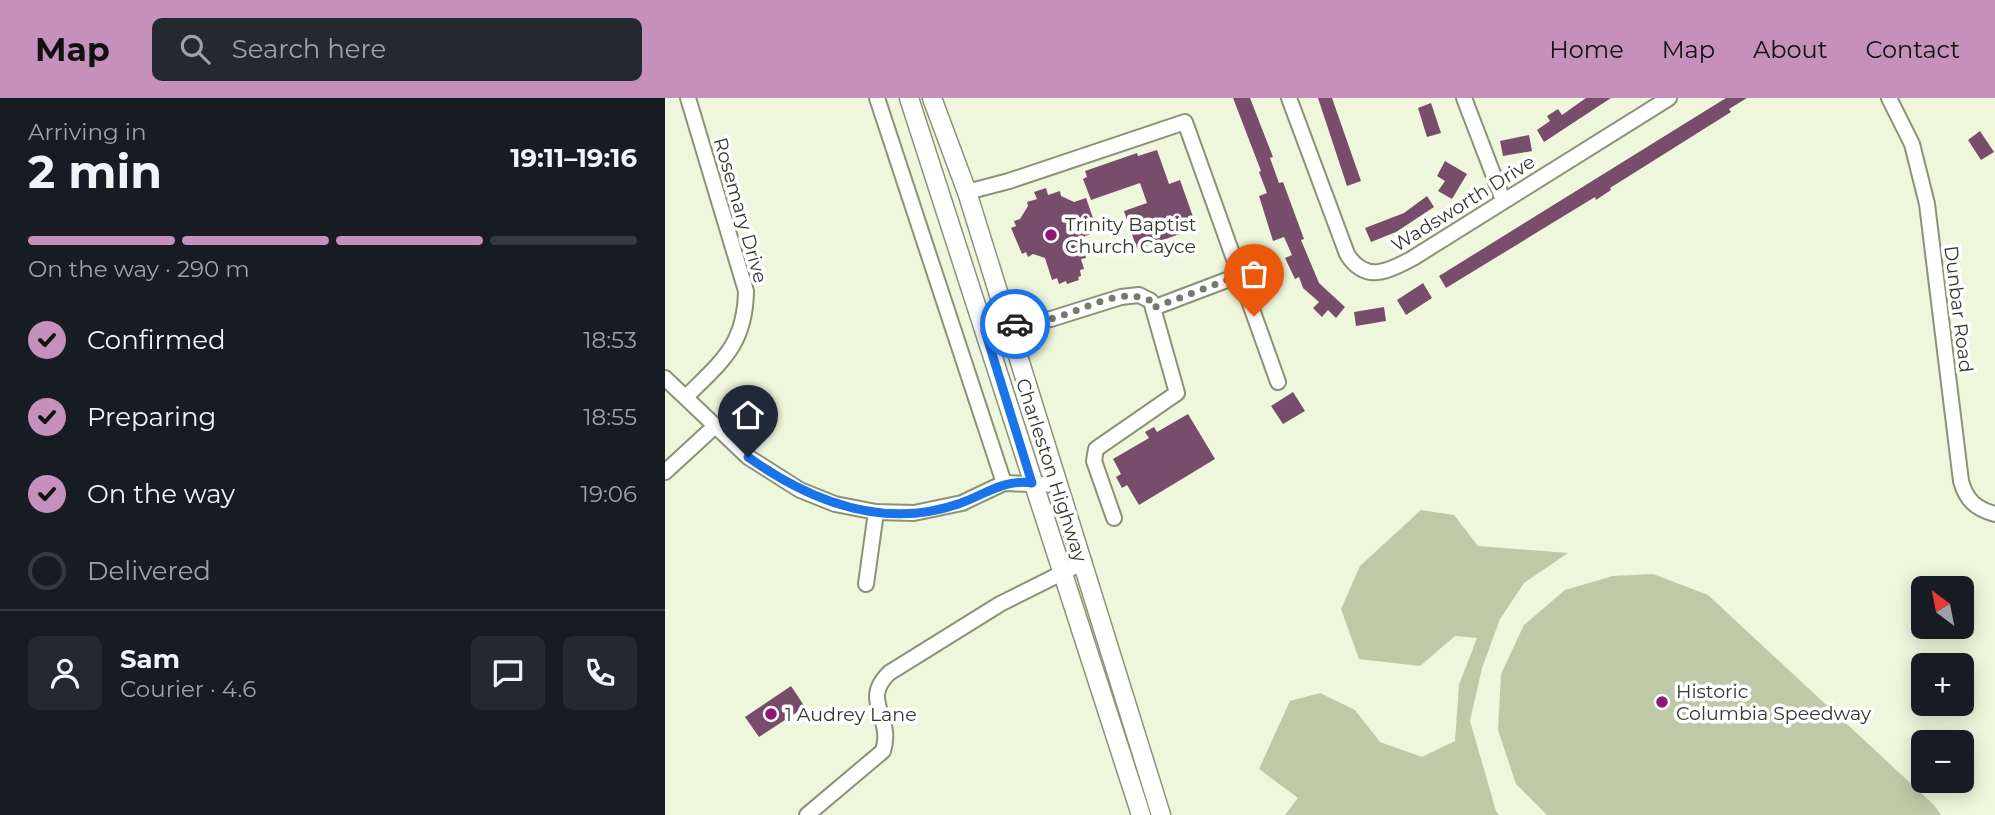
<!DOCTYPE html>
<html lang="en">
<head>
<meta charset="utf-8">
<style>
  body { margin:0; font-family:Montserrat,sans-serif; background:#242831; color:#f1f3f6; height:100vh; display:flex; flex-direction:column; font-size:26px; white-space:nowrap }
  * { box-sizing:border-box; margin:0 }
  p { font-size:23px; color:#9ea1a6 }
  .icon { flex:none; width:38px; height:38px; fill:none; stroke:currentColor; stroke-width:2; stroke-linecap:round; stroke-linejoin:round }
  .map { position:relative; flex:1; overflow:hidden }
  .drawer { display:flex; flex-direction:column; background:#171b24; width:665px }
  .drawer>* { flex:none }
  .needle { width:46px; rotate:328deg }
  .buttons { position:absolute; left:1246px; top:478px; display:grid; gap:14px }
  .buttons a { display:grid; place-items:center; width:63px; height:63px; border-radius:10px; background:#171b24; box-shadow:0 4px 18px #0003; font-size:35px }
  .pin { position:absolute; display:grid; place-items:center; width:60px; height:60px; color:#fff; margin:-72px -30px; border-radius:50% 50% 50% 0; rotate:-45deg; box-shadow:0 0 7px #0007 }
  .pin .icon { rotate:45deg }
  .courier { position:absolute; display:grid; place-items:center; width:70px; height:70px; margin:-35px; border:5px solid #1a73e8; border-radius:50%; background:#fff; color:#222; box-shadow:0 2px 9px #0007 }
  .summary em { font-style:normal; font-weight:700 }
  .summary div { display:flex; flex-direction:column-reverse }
  .summary { display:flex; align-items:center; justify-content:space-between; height:119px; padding:0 28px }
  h1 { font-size:46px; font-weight:700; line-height:52px }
  .bar { display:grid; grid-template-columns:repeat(4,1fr); gap:10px 7px; align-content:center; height:84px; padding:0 28px }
  .bar i { height:9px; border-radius:5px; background:#363941 }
  .bar .on { background:#c590bc }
  .bar p { grid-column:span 4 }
  .line { display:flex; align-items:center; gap:18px; padding:0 28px; border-top:2px solid #363941 }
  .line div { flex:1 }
  .round { display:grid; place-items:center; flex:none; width:74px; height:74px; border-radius:10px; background:#242831 }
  ol { padding:0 28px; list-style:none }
  li { display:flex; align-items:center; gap:21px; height:77px }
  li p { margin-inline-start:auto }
  li .icon { padding:7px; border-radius:50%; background:#c590bc; color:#111; stroke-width:4 }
  li:last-child { color:#9ea1a6 }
  li i { width:38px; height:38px; border:4px solid #363941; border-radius:50% }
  header { display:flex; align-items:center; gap:42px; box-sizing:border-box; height:98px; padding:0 35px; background:#c590bc; color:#111 }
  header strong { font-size:33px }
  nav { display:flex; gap:38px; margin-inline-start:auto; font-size:24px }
  .search { width:490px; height:63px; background:#242831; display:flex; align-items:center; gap:18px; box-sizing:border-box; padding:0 24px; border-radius:10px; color:#9ea1a6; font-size:26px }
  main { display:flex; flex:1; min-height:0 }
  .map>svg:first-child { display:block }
</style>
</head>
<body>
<header>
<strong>Map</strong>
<div class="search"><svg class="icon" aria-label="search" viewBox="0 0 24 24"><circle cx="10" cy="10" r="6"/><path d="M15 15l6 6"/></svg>Search here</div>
<nav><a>Home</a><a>Map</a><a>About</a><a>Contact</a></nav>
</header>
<main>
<section class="drawer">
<div class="summary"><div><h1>2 min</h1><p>Arriving in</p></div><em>19:11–19:16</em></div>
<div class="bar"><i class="on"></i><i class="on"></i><i class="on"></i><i></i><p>On the way · 290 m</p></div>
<ol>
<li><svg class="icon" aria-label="check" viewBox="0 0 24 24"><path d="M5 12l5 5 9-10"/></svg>Confirmed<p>18:53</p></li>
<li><svg class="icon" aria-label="check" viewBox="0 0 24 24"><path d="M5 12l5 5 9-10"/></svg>Preparing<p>18:55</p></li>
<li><svg class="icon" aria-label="check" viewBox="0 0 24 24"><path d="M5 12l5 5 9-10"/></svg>On the way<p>19:06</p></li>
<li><i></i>Delivered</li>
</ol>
<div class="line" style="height:126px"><a class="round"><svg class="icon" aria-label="person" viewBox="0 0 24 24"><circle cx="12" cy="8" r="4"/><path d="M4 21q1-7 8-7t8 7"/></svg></a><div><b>Sam</b><p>Courier · 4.6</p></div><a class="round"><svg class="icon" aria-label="chat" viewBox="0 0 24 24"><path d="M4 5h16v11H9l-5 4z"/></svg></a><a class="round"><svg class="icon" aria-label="phone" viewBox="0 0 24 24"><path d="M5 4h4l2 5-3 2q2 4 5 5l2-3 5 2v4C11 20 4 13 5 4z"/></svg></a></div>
</section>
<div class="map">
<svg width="1330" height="717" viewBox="0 0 1330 717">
  <rect width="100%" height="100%" fill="#eef6db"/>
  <g fill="#c0c9a7">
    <polygon points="756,412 789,417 813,448 903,455 859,485 835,521 817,570 805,623 831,713 834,717 620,717 633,700 594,671 625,603 655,595 690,612 715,644 757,659 790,643 794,587 812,540 790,538 755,568 694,561 676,511 695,468"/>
    <polygon points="988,476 1043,497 1269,707 1276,717 882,717 851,686 833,632 836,576 859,527 900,492 948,478"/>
  </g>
  <g fill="#784d6b">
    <polygon points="568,0 585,0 608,59 605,60 614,85 618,84 639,141 636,142 654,185 680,209 671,220 663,212 657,219 648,210 654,204 638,190 634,179 630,181 620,160 627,157 619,139 608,143 594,98 602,95 594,74 596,73"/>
    <polygon points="653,0 667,0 696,83 682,88"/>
    <polygon points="921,0 946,0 879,44 872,32 885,23 882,18 893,11 897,17"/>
    <polygon points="1061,0 1082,0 1064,11 1066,14 945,90 946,92 931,102 930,99 781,190 774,178"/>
    <polygon points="766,5 776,35 762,39 753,10"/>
    <polygon points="1315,33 1329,54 1316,62 1303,42"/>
    <polygon points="864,37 867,53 838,58 835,43"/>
    <polygon points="492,52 504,86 515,82 532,130 472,151 459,113 482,105 475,85 426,102 418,81 422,79 420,73 472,55 473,58"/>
    <polygon points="780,63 802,76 787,101 773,93 780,83 772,78"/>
    <polygon points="381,90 383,97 395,93 396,98 409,104 421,100 431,129 424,132 426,136 420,138 417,149 421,160 416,161 419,171 415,172 416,178 413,179 414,182 402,186 401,183 394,186 392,180 387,182 380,160 368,156 363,159 361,154 357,156 346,130 351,128 349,123 355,121 363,108 362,104 372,101 369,94"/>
    <polygon points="762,98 769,109 731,134 706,144 700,130 739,115"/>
    <polygon points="758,185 767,200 741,217 732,202"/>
    <polygon points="719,209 721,223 691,228 689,214"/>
    <polygon points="628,294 640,313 618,326 606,308"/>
    <polygon points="523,316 550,361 474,407 462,387 457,390 451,379 456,376 448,361 484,340 480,334 489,329 492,334"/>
    <polygon points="126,588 140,609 94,639 80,619"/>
  </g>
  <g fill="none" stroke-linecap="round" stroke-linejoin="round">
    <defs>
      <g id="minor">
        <polyline points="212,0 339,385"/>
        <path d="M624,0l58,156c18,29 41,18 66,4l256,-160"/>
        <polyline points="799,0 838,102"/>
        <path d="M1224,0l23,46 15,60 34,277c5,19 15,28 34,33"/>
        <polyline points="302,94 344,83 520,24 613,284"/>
        <polyline points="488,210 575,177"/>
        <polyline points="320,234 364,223 386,221 456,199 474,197 486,203 512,295 431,351 429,363 449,420"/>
        <polyline points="0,280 83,359 135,392 170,406 211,414 249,415 297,405 339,385 394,387"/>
        <path d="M21,299c36,-36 59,-52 60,-106l-58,-193"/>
        <polyline points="0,374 49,329"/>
        <polyline points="201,486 211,414"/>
        <path d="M142,717l76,-64c11,-34 -23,-50 6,-78l111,-69 84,-42"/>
      </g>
      <g id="major">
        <polyline points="244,0 476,717"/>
        <polyline points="267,0 302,94 496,717"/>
      </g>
    </defs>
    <use href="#minor" stroke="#8b9279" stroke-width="18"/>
    <use href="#major" stroke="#8b9279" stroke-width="21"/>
    <use href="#minor" stroke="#fff" stroke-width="14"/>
    <use href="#major" stroke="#fff" stroke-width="18"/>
  </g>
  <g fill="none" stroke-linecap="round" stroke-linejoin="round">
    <path stroke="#767a6b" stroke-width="7" stroke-dasharray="0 12.6" d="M350,226c13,-3 26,-2 39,-6 30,-8 67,-32 97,-17l2,7 87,-33 14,41"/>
    <path stroke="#1a73e8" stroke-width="9" d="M83,359c62,44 136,74 213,46 25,-9 43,-24 71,-20l-47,-152 30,-7"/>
  </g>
  <g fill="#901776" stroke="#fff" stroke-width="2.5">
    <circle cx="386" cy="137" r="7"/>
    <circle cx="997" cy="604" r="7"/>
    <circle cx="106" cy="616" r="7"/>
  </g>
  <g text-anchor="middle" stroke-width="7" stroke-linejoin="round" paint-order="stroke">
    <g font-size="19" fill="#35382e" stroke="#fff">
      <text transform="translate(798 105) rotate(-32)" y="7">Wadsworth Drive</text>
      <text transform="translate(76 112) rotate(74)" y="7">Rosemary Drive</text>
      <text transform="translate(1294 211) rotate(83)" y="7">Dunbar Road</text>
      <text transform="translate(387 372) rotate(72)" y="7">Charleston Highway</text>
    </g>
    <g font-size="19" fill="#35382e" stroke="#fff" text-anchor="start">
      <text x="400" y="133">Trinity Baptist<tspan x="400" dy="22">Church Cayce</tspan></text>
      <text x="1011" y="600">Historic<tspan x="1011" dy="22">Columbia Speedway</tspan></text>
      <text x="120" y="623">1 Audrey Lane</text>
    </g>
  </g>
</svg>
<div class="buttons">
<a><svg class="needle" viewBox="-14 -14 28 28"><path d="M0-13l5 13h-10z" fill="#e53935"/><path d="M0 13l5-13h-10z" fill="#9ea1a6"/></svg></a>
<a>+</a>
<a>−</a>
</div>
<div class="pin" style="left:589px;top:218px;background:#ea580c"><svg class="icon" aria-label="bag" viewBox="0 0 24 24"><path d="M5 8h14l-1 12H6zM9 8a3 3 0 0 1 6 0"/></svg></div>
<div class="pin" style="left:83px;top:359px;background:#1f2937"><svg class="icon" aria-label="home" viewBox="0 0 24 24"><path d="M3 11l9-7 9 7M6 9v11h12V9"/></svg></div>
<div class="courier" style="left:350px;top:226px"><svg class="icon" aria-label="car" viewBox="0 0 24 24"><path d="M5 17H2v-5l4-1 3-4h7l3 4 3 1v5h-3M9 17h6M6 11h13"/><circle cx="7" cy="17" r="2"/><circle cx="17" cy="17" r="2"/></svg></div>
</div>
</main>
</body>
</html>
